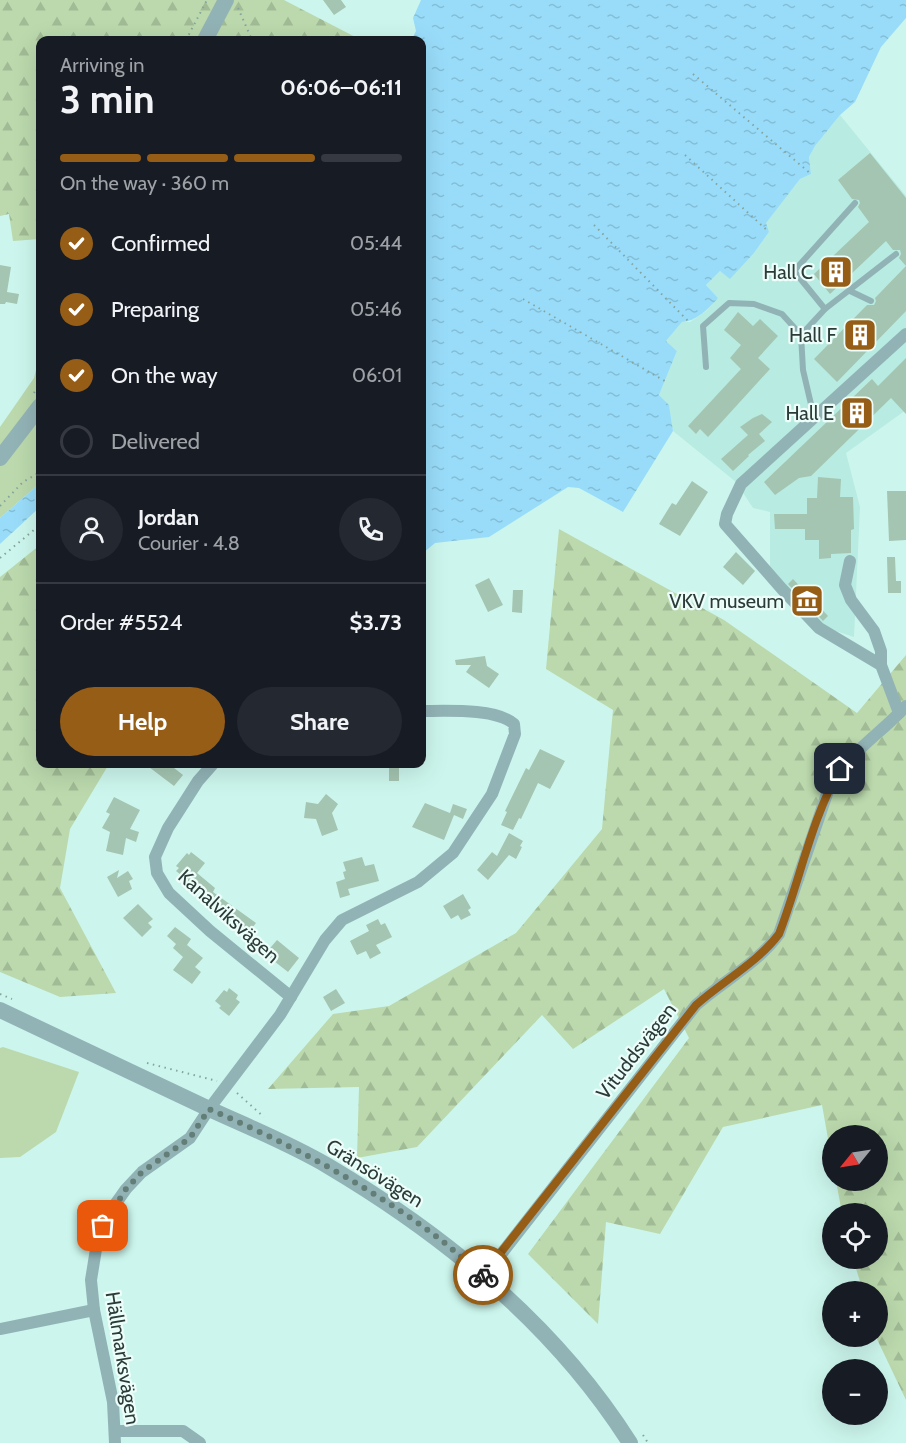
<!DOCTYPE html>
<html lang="en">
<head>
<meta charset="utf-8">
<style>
  body { margin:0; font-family:Cabin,sans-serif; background:#242831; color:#f1f3f6; height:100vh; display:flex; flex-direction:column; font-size:22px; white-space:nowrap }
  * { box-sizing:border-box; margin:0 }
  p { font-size:20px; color:#9ea1a6 }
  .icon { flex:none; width:33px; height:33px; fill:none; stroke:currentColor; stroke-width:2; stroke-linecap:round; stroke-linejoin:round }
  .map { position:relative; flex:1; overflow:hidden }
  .drawer { position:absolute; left:36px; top:36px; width:390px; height:732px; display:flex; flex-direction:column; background:#171b24; border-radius:12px; box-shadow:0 6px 24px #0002 }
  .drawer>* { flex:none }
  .needle { width:39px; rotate:240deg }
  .fabs { position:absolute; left:822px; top:1125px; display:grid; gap:12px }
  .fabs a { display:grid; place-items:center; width:66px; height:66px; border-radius:50%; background:#171b24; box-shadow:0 6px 24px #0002; font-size:30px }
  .pin { position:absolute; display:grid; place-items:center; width:51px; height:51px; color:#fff; margin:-26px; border-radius:12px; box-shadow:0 3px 9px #0006 }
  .courier { position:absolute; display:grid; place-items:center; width:60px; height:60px; margin:-30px; border:4px solid #955d16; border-radius:50%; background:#fff; color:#222; box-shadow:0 2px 8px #0007 }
  .summary em { font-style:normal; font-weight:700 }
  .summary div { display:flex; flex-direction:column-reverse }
  .summary { display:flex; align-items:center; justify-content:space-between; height:102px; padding:0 24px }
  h1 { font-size:39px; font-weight:700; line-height:45px }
  .bar { display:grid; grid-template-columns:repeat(4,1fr); gap:9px 6px; align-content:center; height:72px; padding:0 24px }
  .bar i { height:8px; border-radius:4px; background:#363941 }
  .bar .active { background:#955d16 }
  .bar p { grid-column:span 4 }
  .line { display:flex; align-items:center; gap:15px; padding:0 24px; border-top:2px solid #363941 }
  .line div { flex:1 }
  .round { display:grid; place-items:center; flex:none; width:63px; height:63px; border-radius:32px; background:#242831 }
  ol { padding:0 24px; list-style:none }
  li { display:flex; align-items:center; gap:18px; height:66px }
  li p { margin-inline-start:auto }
  li .icon { padding:6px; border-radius:50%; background:#955d16; color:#fff; stroke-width:4 }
  li:last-child { color:#9ea1a6 }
  li i { width:33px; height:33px; border:3px solid #363941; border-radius:50% }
  .primary-button { display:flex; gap:12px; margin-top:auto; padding:12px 24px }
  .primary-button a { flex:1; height:69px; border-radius:36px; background:#955d16; color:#fff; font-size:24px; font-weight:700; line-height:69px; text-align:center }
  .primary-button a+a { background:#242831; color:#f1f3f6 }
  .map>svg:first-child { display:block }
</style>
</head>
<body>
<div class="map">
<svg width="906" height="1443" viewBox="0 0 906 1443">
  <defs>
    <pattern id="forest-firs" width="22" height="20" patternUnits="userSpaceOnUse" patternTransform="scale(1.5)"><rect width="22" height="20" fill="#bbd9ad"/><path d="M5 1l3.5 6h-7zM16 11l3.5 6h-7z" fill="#a1bb96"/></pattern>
    <pattern id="water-ripples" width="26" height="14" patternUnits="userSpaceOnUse" patternTransform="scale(1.5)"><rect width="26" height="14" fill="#99dcf9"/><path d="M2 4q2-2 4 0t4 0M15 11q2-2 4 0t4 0" fill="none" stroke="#84bed6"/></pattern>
  </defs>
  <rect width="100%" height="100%" fill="#ccf6ed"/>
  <polygon fill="#b8ebe1" points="840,115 906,196 906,410 846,453 860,507 854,637 820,626 770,571 770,512 753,508 736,482 673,431 669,406 659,395 677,351 666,341 682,322 690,322 706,311 718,298 706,285 720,271 730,278 754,253 769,232 765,223 800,179 811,174 809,157 815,146"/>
  <g fill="#bbd9ad">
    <polygon points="40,354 40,483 0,518 0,427 34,378"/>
    <polygon points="3,1047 79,1072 56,1132 20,1157 0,1158 0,1048"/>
  </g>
  <g fill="url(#forest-firs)">
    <polygon points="0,0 284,0 361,40 40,40 40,239 13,241 9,214 0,216"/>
    <polygon points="559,529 724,620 857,713 906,655 906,1400 876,1337 878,1292 863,1291 853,1259 878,1258 878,1214 842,1213 836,1181 878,1180 878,1136 832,1136 832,1161 822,1105 723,1127 660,1234 606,1222 598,1324 528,1254 689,1038 664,989 573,1049 542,1015 417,1147 357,1158 359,1087 268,1089 333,1014 389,1006 516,933 602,829 613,710 546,669"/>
    <polygon points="40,545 40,764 109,764 70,829 60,888 116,993 60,997 0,972 0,577"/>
  </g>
  <g fill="url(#water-ripples)">
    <path d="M421,0h485v18l-25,29 -26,55 -15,13 -25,31 -6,11 2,17 -11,5 -34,44 3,9 -15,21 -24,26 -10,-8 -14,14 12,13c-10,11 -21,23 -36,24l-16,19 11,10 -18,44 10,10 4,26 -50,81 -44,-24 -11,-1 -79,50 -54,6 -13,11v-514h-15l6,-3 3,-6 -3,-13z"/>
    <polygon points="40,483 40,507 0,544 0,518"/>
  </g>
  <g fill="#a4c5b1">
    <polygon points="323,0 341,0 346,7 334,15"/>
    <polygon points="870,153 906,198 906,311 837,382 814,359 867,305 874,305 876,301 875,298 906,266 899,258 901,254 900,250 893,250 886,241 830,294 814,274 869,222 858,207 860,203 859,200 852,199 838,180"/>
    <polygon points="0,265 11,267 7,292 19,294 17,304 6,302 5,304 0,304"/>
    <polygon points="738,312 753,326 760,319 778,336 758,358 770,369 708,437 700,429 696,434 688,426 741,369 730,358 741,345 724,330"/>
    <polygon points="906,358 906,414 891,398 811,476 799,478 775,495 764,482 872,379 878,386"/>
    <polygon points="762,414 772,422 759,434 765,441 748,455 749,456 733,471 721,459 748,435 740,427 753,418"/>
    <polygon points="818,477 841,479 840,497 853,497 854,529 851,530 851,553 831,554 831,558 819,559 819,540 805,540 805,529 775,529 774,514 807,514 807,498 817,498"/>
    <polygon points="692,481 708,492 680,536 659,524 672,503 676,505"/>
    <polygon points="887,491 906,491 906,540 889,541"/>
    <polygon points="736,552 755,571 743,585 723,567"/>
    <polygon points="887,557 895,557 896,581 901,581 901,593 888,593"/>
    <polygon points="489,578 503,605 488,612 475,585"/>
    <polygon points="793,579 828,616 823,621 788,584"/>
    <polygon points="513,590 523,590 522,613 512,612"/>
    <polygon points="485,656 487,666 499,674 489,688 466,672 471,665 456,665 455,660"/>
    <polygon points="540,749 565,761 550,789 538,783 521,819 519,818 513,830 501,825 507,812 505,811 526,768 529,770"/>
    <polygon points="145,764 169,764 183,775 174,786"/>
    <rect x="389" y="764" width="10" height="17"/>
    <polygon points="326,794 338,804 332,813 338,830 322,836 316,819 304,818 306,802 318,804"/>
    <polygon points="114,797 140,810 130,829 139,832 136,842 126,838 123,855 106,851 110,832 102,828 110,814 106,812"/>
    <polygon points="425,803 450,813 453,804 467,809 463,819 454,815 444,840 412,827"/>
    <polygon points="509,833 523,841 520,846 522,847 516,859 509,855 488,880 477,870 492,852 497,856"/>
    <polygon points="191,852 205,863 197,873 215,888 213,892 256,923 245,937 207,908 208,907 199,900 205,894 176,871 179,868 176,866 187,853 189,855"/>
    <polygon points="362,857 365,866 374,864 379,881 348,889 350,895 340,898 336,882 345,879 343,872 346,871 343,862"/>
    <polygon points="119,870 117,878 128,871 133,879 129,881 132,889 118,897 107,877"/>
    <polygon points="463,894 471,908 468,910 471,915 461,920 458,915 451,919 443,906"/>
    <polygon points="138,904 153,919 148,923 152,927 142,937 123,918"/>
    <polygon points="378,919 381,925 385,923 392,937 376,945 381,953 370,959 366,951 357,955 350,941 369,931 366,925"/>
    <polygon points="175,927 191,939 187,945 203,958 195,967 201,972 192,984 173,970 183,957 173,948 176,944 167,936"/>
    <polygon points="277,940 299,958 288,972 265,954"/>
    <polygon points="229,988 238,995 236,999 240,1002 229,1016 219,1008 221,1006 215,1001 224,990 227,992"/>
    <polygon points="336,989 345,1003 331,1011 323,997"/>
  </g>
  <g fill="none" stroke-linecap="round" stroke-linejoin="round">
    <g stroke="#85a49d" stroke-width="2" stroke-dasharray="1.5 4.5" stroke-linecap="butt">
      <polyline points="238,8 252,40"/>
      <polyline points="186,40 207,0"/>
      <polyline points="693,74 811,174"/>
      <polyline points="685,155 769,232"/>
      <polyline points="594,225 689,322"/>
      <polyline points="523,299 665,381"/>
      <polyline points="34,393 40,382"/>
      <polyline points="0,506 23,482 40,472"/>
      <polyline points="0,558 40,525"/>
      <polyline points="0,994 12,999"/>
      <polyline points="147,1063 217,1081"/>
      <polyline points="237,1093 264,1117"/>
      <polyline points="643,1435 648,1443"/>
    </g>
    <g stroke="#92b3b6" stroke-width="6">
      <polyline points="850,291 871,301"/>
      <polyline points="825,309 896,254"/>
      <polyline points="706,367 703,326 729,303 754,304 782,314 801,335"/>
      <polyline points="814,417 803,370 801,335 825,309 794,271 855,203"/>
    </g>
    <g stroke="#92b3b6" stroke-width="12">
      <polyline points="850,561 845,585 851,600 874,631 881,651 881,665"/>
      <polyline points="899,713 881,665 819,628 782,589 725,524 727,514 741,484 906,334"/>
      <polyline points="213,764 198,781 168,828 155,857 157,873 169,893 210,931 291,997"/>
      <path d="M484,1276l212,-271c27,-24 61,-41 83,-71l50,-146c21,-37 49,-52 77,-82"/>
      <polyline points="0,1329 94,1310"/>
      <polyline points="116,1431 183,1431 200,1443"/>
      <path d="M115,1443l-2,-41 -19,-92 -3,-30 6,-37 12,-30 17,-24 16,-17 48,-34 19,-29 71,-94 45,-75 17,-20 76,-38 35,-29 39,-59 23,-60 -1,-10c-18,-16 -68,-13 -92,-13"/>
    </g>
    <g stroke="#92b3b6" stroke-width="16">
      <polyline points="205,40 226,0"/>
      <polyline points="0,458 40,406"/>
      <path d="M0,1010c68,32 137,65 205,97 41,19 84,36 123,59 118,70 228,160 302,277"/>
    </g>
  </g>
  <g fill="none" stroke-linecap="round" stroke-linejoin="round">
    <path stroke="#637d77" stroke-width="6" stroke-dasharray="0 10.8" d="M103,1226l23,-37 16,-17 48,-34 19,-29c81,35 161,77 232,131 14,11 28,24 42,35"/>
    <path stroke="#955d16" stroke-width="8" d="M483,1275l213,-270c27,-24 61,-42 83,-71 21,-54 32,-114 61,-165"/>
  </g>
  <defs>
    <symbol id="building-square" viewBox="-11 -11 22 22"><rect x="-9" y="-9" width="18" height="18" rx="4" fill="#955d16" stroke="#edfdf9"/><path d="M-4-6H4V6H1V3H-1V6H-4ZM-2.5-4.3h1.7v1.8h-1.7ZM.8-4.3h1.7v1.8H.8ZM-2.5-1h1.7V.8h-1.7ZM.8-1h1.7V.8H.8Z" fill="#fff"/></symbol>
    <symbol id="museum-square" viewBox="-11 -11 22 22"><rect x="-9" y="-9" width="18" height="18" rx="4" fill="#955d16" stroke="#edfdf9"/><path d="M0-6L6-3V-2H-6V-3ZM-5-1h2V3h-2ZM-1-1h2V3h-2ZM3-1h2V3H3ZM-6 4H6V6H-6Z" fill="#fff"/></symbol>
  </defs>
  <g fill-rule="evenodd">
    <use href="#building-square" x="817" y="253" width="38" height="38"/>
    <use href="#building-square" x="841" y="316" width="38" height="38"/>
    <use href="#building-square" x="838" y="394" width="38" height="38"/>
    <use href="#museum-square" x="788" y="582" width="38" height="38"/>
  </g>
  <g text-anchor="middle" stroke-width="4.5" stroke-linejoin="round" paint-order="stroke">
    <g font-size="20" fill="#2b3c38" stroke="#edfdf9" text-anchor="end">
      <text x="813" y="279">Hall C</text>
      <text x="837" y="342">Hall F</text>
      <text x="834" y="420">Hall E</text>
      <text x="784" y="608">VKV museum</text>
    </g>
    <g font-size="20" fill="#2b3c38" stroke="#edfdf9">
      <text transform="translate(229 916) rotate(42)" y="7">Kanalviksvägen</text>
      <text transform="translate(636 1051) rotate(-52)" y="7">Vituddsvägen</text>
      <text transform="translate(375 1173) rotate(32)" y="7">Gränsövägen</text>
      <text transform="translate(123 1358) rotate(81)" y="7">Hällmarksvägen</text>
    </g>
  </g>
</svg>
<div class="fabs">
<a><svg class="needle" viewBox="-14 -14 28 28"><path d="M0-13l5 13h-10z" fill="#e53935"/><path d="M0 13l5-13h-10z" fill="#9ea1a6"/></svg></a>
<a><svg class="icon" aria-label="locate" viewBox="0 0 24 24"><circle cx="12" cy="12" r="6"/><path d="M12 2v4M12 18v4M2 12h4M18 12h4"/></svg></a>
<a>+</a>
<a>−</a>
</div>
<div class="pin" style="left:103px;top:1226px;background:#ea580c"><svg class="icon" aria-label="bag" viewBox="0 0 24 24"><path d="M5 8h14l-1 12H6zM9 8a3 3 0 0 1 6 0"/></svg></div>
<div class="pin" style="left:840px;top:769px;background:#1f2937"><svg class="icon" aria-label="home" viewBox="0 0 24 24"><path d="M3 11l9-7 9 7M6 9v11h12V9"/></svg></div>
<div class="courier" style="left:483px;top:1275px"><svg class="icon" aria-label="bike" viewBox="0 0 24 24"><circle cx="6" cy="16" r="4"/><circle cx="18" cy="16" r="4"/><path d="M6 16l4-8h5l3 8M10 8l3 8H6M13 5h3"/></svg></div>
<section class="drawer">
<div class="summary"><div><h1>3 min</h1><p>Arriving in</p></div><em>06:06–06:11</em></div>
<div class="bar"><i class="active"></i><i class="active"></i><i class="active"></i><i></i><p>On the way · 360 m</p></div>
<ol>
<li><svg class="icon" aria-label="check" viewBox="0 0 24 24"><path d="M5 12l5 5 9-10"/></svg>Confirmed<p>05:44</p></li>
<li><svg class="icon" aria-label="check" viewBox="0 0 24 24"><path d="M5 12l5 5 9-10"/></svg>Preparing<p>05:46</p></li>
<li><svg class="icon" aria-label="check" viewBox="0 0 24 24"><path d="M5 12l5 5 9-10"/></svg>On the way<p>06:01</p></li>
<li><i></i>Delivered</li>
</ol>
<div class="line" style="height:108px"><a class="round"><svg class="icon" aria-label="person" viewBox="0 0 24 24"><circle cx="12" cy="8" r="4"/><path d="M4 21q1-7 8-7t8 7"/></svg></a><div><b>Jordan</b><p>Courier · 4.8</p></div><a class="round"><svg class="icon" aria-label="phone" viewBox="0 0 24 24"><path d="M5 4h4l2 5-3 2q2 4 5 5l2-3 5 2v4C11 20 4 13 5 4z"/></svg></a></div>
<div class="line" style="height:78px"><div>Order #5524</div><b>$3.73</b></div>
<div class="primary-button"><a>Help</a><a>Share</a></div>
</section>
</div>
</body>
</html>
